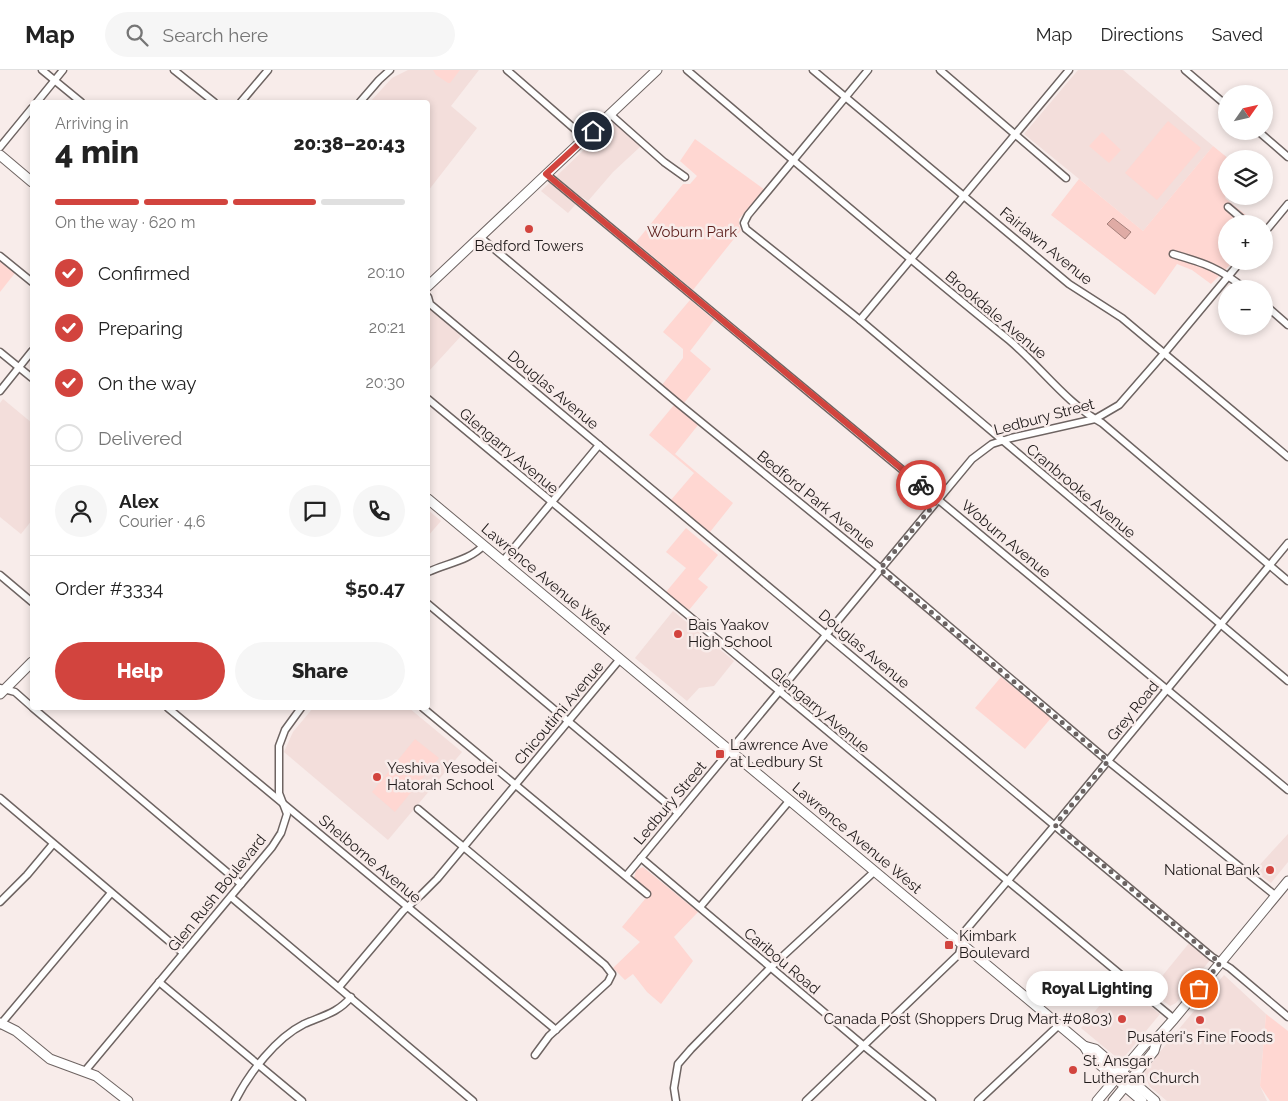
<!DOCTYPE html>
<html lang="en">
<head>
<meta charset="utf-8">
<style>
  body { margin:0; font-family:Raleway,sans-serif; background:#f6f6f6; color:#222; height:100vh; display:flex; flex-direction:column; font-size:19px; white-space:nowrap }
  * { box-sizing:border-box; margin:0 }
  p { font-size:16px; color:#767676 }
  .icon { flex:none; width:28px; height:28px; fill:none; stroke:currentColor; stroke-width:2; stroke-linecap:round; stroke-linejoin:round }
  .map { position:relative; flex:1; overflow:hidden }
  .details { position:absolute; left:30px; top:30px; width:400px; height:610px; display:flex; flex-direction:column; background:#fff; border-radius:5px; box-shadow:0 2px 8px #0003 }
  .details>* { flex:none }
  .needle { width:32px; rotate:56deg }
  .controls { position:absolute; left:1218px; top:15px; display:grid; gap:10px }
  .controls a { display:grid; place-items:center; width:55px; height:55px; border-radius:50%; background:#fff; box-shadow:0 2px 8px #0003; font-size:25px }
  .pin { position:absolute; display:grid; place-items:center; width:42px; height:42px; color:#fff; margin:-21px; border:2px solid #fff; border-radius:50%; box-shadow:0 1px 5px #0007 }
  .courier { position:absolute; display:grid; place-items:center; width:50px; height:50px; margin:-25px; border:4px solid #d2443e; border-radius:50%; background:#fff; color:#222; box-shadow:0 1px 6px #0007 }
  .bubble { position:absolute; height:35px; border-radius:18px; background:#fff; box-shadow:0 2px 8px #0003; font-size:16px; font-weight:800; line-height:35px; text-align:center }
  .summary em { font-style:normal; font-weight:800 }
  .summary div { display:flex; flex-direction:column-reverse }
  .summary { display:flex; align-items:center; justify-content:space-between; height:85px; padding:0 25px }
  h1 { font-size:32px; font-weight:800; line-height:38px }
  .bar { display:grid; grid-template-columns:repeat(4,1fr); gap:8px 5px; align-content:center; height:60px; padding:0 25px }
  .bar i { height:6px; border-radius:4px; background:#e0e0e0 }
  .bar .active { background:#d2443e }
  .bar p { grid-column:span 4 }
  .line { display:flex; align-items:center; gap:12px; padding:0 25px; border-top:1px solid #e0e0e0 }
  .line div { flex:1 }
  .round { display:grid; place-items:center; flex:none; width:52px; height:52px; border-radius:26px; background:#f6f6f6 }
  ol { padding:0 25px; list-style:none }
  li { display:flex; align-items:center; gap:15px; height:55px }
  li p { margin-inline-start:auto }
  li .icon { padding:5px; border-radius:50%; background:#d2443e; color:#fff; stroke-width:4 }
  li:last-child { color:#767676 }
  li i { width:28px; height:28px; border:2px solid #e0e0e0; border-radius:50% }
  .cta { display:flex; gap:10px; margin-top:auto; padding:10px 25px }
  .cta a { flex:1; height:58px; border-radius:30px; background:#d2443e; color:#fff; font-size:20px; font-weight:800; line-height:58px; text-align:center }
  .cta a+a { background:#f6f6f6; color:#222 }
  header { display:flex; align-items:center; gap:30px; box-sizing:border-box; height:70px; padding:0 25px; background:#fff; border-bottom:1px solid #e0e0e0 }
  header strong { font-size:24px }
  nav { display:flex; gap:28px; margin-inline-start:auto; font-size:18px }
  .search { width:350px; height:45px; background:#f6f6f6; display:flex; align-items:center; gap:12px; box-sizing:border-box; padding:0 18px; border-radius:28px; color:#767676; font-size:19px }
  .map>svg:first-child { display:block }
</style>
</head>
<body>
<header>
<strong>Map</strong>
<div class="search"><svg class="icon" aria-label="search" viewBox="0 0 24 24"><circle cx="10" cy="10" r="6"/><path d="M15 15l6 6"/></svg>Search here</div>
<nav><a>Map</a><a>Directions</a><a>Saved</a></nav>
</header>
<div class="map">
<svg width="1288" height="1031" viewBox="0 0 1288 1031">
  <rect width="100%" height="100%" fill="#f8ecea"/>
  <g fill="#f3dedb">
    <polygon points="408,0 479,0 451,36 477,58 428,121 428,32 370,32 392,8"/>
    <polygon points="1078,0 1123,0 1213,76 1143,161 1024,64"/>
    <polygon points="613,52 641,76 613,102 588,131 582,127 568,143 541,121"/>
    <polygon points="428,235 461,266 428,302"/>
    <polygon points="3,329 32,353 32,450 21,464 0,447 0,333"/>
    <polygon points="428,440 441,451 428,466"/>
    <polygon points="673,541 734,591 714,616 699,618 687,631 635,588"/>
    <polygon points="313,638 409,638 462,682 388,770 284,682 293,662"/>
    <polygon points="1288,764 1288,792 1271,813 1254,801"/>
    <polygon points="1190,872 1210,890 1176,933 1170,936 1150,921"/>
    <polygon points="1224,905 1266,944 1260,1016 1267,1031 1167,1031 1149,1016 1144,1001"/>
    <polygon points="1120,911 1160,944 1121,991 1081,958"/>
  </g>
  <g fill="#ffd7d2">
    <polygon points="433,0 460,0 450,13 448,13 436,5"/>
    <polygon points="1168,51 1201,78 1157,130 1125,103"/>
    <polygon points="1102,62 1121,80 1109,93 1089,76"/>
    <polygon points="695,69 765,120 739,149 739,155 741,160 693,220 636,172 683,114 690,114 697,106 680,91"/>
    <polygon points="1213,76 1229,89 1226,89 1226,126 1225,128 1257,154 1226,154 1226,191 1234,191 1211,214 1192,200 1177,194 1155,225 1051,145 1079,109 1143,161"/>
    <polygon points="0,191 15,203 0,222"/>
    <polygon points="690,230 714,250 690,281 711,299 684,333 662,315 683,288 683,279 663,262"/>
    <polygon points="674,335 698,355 675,384 733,433 710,462 671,430 694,403 649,365"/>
    <polygon points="686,458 718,485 698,509 708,517 689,540 666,522 686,498 666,482"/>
    <polygon points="1001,607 1051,648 1025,679 975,638"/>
    <polygon points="415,669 439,688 395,742 372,722"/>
    <polygon points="643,797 698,842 674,867 693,891 661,934 647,922 633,904 625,910 613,898 640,872 622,857 650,823 634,808 636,800"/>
    <polygon points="1266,944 1288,961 1288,1031 1270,1031 1260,1016"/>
  </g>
  <polygon fill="#dfaba5" stroke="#a5807b" points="1113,148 1131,162 1125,169 1107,154"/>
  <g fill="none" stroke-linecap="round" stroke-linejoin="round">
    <defs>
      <g id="street">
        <polyline points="42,0 81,32"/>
        <polyline points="174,0 214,32"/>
        <polyline points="507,0 585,68"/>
        <path d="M687,0c107,91 213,182 322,270 31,26 58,64 93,83l186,158"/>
        <polyline points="813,0 1069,214 1122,248 1288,387"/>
        <polyline points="868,0 748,145 744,153 746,159 860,250 1288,611"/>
        <polyline points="940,0 1066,108"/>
        <polyline points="1185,0 1226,35"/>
        <polyline points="37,32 63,0"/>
        <polyline points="241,32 268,0"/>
        <polyline points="360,32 379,10 390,0"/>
        <polyline points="611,45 664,92 685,107"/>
        <polyline points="1258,61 1288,87"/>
        <polyline points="0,77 32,38"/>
        <polyline points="546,104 1288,720"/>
        <polyline points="1228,137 1248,154"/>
        <polyline points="1264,163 1288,134"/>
        <polyline points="480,167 679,334 886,503 1108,691 1276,826"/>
        <path d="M1173,184c31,9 47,14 72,35"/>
        <polyline points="0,186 32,212"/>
        <polyline points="428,227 430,234 1212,887 1230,898 1288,947"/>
        <polyline points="1264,234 1288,255"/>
        <polyline points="860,250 1069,0"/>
        <polyline points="0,282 32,308"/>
        <polyline points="0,321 32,281"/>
        <polyline points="428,329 1174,949"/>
        <polyline points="503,491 599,375"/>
        <path d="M428,502c19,-9 41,-11 56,-27"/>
        <polyline points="0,505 32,532"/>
        <polyline points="428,534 678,743"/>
        <polyline points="0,618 15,622 32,637"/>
        <polyline points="33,638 241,814"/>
        <polyline points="168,638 556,960"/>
        <polyline points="423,638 647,824"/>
        <polyline points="0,728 183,883"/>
        <polyline points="418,739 605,895 612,904 608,912 549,966 535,985"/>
        <polyline points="641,788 864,976 932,1031"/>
        <polyline points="626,806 972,389 992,374 1011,368 1095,349 1119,335 1167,280 1241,191"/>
        <polyline points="231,827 473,1031"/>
        <polyline points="0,832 27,805 53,774"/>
        <polyline points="700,837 790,730"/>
        <polyline points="159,912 302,1031"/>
        <polyline points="339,917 403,841 421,825 437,809 620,589"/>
        <polyline points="0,955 111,823"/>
        <polyline points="85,1001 272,777 281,763 287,744 279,723 279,676 285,660 301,638"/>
        <path d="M235,1031c14,-28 41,-63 69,-77 18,-8 34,-11 47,-27"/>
        <polyline points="676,1031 674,1018 678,994 691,979 770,898 875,801"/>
        <polyline points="806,1031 959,884 965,861 1055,755 1288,473"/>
        <polyline points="978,1031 1059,955"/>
      </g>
      <g id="secondary">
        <polyline points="0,85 32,112"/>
        <polyline points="428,216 657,0"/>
        <polyline points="428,429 1059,955 1084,976 1090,986 1142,1031"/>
        <polyline points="0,624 32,592"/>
        <polyline points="0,953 16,961 50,989 96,1006 128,1031"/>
        <polyline points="1084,976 1095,979 1155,1031"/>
        <polyline points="1097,1031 1146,973 1158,967 1174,949 1288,811"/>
        <polyline points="1113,1031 1154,981 1158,967"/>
      </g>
    </defs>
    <use href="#street" stroke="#6e6462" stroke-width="9"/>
    <use href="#secondary" stroke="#6e6462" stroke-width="11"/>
    <use href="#street" stroke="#fff" stroke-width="6"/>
    <use href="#secondary" stroke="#fff" stroke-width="9"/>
  </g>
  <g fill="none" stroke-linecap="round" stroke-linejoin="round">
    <polyline stroke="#6b6463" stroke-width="5" stroke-dasharray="0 9" points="921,415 938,430 880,499 1108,691 1055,755 1220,893 1199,919"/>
    <polyline stroke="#d2443e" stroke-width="6" points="593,61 546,104 921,415"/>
  </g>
  <g fill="#d2443e" stroke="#f8ecea" stroke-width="2">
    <circle cx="529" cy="159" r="5"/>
    <circle cx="678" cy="564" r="5"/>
    <rect x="715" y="679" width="10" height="10" rx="2.5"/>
    <circle cx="377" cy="707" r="5"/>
    <circle cx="1270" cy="800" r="5"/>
    <rect x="944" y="870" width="10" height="10" rx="2.5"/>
    <circle cx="1122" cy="949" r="5"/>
    <circle cx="1200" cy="950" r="5"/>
    <circle cx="1073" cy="1000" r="5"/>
  </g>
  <g text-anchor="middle" stroke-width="5" stroke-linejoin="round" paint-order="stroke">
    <g font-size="15" fill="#5c1e1b" stroke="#f8ecea">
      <text x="692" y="167">Woburn Park</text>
    </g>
    <g font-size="15" fill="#1f1a1a" stroke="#f8ecea" text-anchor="start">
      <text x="529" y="181" text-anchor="middle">Bedford Towers</text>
      <text x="688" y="560">Bais Yaakov<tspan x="688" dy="17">High School</tspan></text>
      <text x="730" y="680">Lawrence Ave<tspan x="730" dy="17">at Ledbury St</tspan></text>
      <text x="387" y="703">Yeshiva Yesodei<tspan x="387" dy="17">Hatorah School</tspan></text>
      <text x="1260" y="805" text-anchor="end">National Bank</text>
      <text x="959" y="871">Kimbark<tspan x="959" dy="17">Boulevard</tspan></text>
      <text x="1112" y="954" text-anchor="end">Canada Post (Shoppers Drug Mart #0803)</text>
      <text x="1200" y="972" text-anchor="middle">Pusateri's Fine Foods</text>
      <text x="1083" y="996">St. Ansgar<tspan x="1083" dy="17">Lutheran Church</tspan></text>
    </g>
    <g font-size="15" fill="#1f1a1a" stroke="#f8ecea">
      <text transform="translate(1046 176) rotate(39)" y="5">Fairlawn Avenue</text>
      <text transform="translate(996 245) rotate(40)" y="5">Brookdale Avenue</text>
      <text transform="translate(553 320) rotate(40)" y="5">Douglas Avenue</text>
      <text transform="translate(1044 347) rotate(-15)" y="5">Ledbury Street</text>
      <text transform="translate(509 381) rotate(40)" y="5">Glengarry Avenue</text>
      <text transform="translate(1081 421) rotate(40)" y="5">Cranbrooke Avenue</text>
      <text transform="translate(816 430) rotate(39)" y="5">Bedford Park Avenue</text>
      <text transform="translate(1006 469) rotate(40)" y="5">Woburn Avenue</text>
      <text transform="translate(546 509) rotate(40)" y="5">Lawrence Avenue West</text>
      <text transform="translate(864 579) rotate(40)" y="5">Douglas Avenue</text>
      <text transform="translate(820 640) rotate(40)" y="5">Glengarry Avenue</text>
      <text transform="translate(1133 641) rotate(-51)" y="5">Grey Road</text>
      <text transform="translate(559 643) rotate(-50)" y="5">Chicoutimi Avenue</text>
      <text transform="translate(670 733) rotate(-50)" y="5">Ledbury Street</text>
      <text transform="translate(857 768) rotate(40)" y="5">Lawrence Avenue West</text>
      <text transform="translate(370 789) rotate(40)" y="5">Shelborne Avenue</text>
      <text transform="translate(217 823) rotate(-51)" y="5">Glen Rush Boulevard</text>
      <text transform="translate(782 891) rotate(40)" y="5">Caribou Road</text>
    </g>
  </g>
</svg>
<div class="controls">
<a><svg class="needle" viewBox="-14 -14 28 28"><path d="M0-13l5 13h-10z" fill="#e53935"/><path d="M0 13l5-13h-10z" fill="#767676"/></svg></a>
<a><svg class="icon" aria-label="layers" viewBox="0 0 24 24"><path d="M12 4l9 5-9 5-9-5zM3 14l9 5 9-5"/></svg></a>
<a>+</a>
<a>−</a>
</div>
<div class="pin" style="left:1199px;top:919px;background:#ea580c"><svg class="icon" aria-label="bag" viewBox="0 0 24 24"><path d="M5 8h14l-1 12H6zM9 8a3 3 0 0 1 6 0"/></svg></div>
<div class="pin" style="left:593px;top:61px;background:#1f2937"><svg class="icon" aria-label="home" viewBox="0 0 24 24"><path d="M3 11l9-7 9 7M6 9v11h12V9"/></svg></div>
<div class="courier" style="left:921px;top:415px"><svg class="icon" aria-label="bike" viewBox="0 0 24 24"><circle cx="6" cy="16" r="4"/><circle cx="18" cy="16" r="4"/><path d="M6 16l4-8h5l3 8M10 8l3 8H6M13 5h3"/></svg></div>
<div class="bubble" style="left:1026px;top:901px;width:142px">Royal Lighting</div>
<section class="details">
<div class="summary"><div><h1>4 min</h1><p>Arriving in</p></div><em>20:38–20:43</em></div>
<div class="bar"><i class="active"></i><i class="active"></i><i class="active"></i><i></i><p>On the way · 620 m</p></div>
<ol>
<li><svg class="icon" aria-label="check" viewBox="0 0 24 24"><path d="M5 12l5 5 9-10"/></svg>Confirmed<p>20:10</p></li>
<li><svg class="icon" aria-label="check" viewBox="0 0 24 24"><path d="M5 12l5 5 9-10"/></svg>Preparing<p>20:21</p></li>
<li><svg class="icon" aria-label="check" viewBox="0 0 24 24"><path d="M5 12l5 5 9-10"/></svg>On the way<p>20:30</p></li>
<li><i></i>Delivered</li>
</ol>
<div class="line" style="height:90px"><a class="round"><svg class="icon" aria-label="person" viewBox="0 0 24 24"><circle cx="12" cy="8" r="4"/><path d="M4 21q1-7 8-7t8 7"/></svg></a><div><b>Alex</b><p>Courier · 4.6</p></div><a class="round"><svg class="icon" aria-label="chat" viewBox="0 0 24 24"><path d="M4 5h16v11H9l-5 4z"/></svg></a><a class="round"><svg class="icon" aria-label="phone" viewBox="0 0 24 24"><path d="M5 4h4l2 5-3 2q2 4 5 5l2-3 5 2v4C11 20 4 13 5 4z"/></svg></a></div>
<div class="line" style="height:65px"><div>Order #3334</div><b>$50.47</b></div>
<div class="cta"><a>Help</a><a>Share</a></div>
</section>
</div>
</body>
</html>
